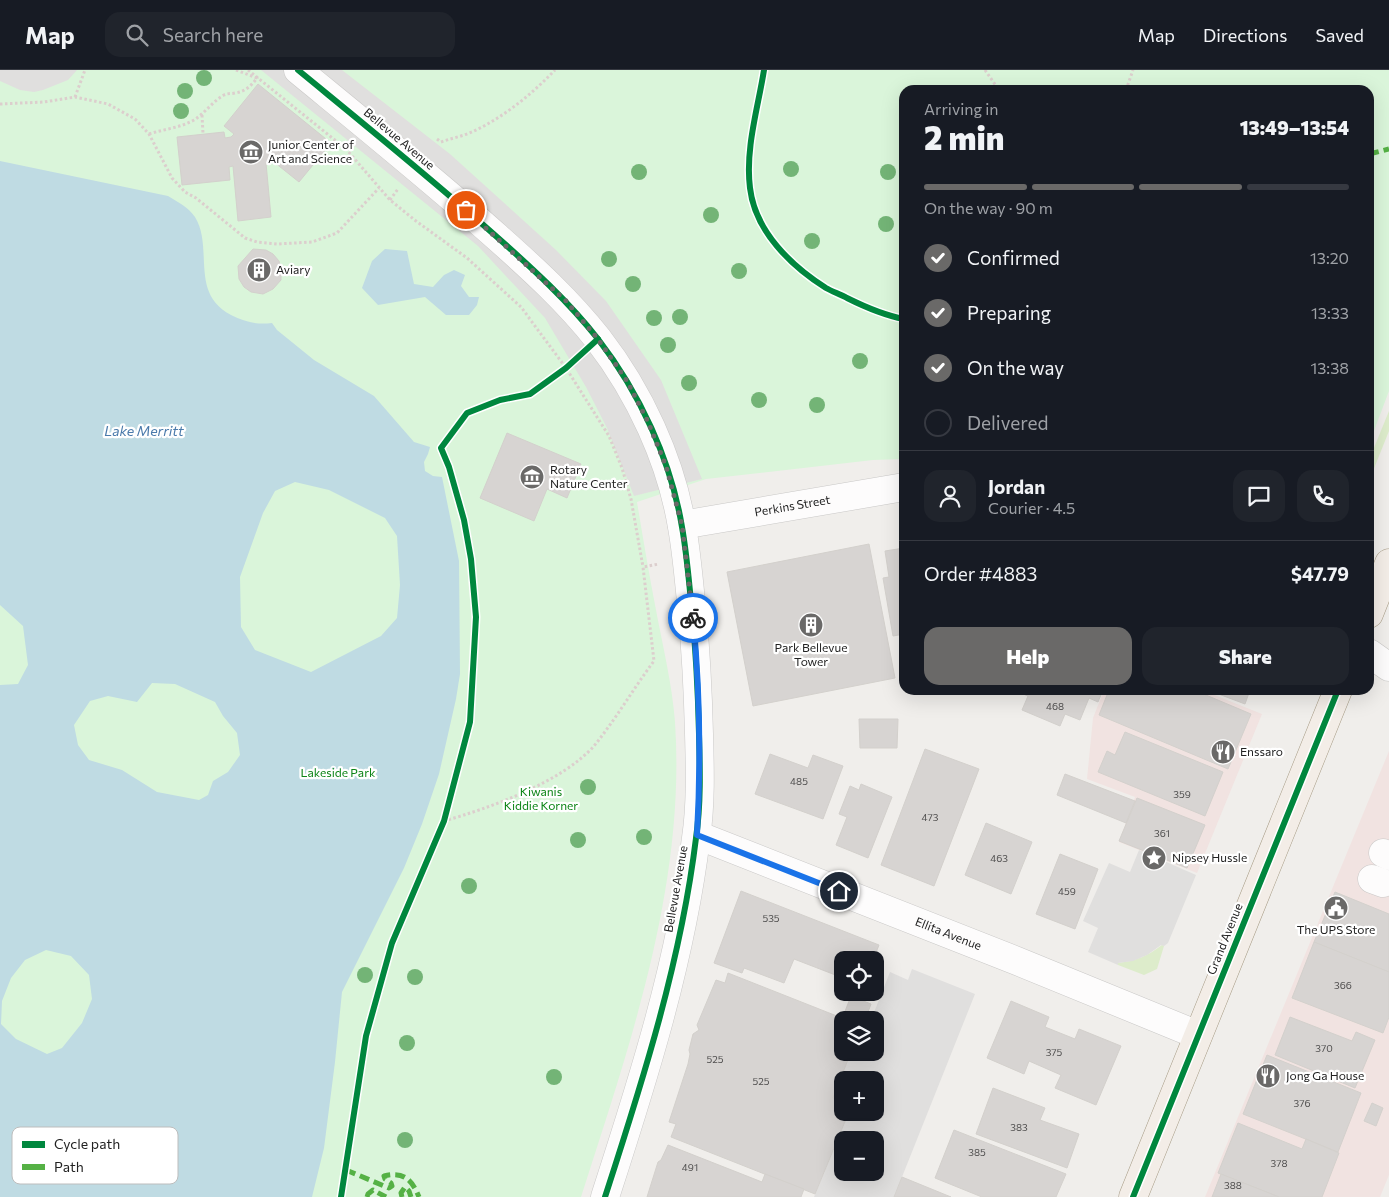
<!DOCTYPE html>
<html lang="en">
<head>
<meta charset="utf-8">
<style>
  body { margin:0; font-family:Commissioner,sans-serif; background:#20242c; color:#f1f3f6; height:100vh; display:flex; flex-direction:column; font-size:19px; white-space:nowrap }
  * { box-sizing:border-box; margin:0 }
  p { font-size:16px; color:#9ea1a6 }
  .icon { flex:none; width:28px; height:28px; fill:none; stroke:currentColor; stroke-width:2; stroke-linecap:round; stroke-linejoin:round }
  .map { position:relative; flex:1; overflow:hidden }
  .side { position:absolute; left:899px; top:15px; width:475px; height:610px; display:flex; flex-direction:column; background:#171b24; border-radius:15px; box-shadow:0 5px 20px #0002 }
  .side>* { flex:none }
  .controls { position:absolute; left:834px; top:881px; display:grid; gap:10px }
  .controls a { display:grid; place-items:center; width:50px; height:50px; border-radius:10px; background:#171b24; box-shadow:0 5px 20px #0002; font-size:25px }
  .pin { position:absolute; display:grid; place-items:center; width:42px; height:42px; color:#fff; margin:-21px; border:2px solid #fff; border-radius:50%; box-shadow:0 1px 5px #0007 }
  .courier { position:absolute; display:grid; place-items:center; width:50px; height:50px; margin:-25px; border:4px solid #1a73e8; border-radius:50%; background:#fff; color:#222; box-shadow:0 1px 6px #0007 }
  .headline em { font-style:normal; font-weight:800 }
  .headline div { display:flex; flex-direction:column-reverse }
  .headline { display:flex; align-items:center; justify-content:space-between; height:85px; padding:0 25px }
  h1 { font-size:32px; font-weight:800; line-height:38px }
  .bar { display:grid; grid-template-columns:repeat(4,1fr); gap:8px 5px; align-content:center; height:60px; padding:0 25px }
  .bar i { height:6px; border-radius:4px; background:#363941 }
  .bar .current { background:#6a6968 }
  .bar p { grid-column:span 4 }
  .line { display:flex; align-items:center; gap:12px; padding:0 25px; border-top:1px solid #363941 }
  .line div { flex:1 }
  .round { display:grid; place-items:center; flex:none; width:52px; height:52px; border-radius:15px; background:#20242c }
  ol { padding:0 25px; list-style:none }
  li { display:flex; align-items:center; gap:15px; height:55px }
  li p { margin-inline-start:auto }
  li .icon { padding:5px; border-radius:50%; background:#6a6968; color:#fff; stroke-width:4 }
  li:last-child { color:#9ea1a6 }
  li i { width:28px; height:28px; border:2px solid #363941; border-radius:50% }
  .primary-button { display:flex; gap:10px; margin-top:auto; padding:10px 25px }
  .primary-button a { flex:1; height:58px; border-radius:15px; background:#6a6968; color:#fff; font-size:20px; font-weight:800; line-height:58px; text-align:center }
  .primary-button a+a { background:#20242c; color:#f1f3f6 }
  header { display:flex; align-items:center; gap:30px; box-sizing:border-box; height:70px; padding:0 25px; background:#171b24; border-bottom:1px solid #363941 }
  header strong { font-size:24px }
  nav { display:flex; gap:28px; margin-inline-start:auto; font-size:18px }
  .search { width:350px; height:45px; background:#20242c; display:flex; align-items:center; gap:12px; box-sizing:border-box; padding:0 18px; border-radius:15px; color:#9ea1a6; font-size:19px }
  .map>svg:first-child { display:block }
</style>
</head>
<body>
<header>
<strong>Map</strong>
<div class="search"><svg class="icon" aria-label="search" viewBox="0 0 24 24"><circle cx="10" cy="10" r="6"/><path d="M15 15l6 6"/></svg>Search here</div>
<nav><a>Map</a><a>Directions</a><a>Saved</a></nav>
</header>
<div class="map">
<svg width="1389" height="1127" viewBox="0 0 1389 1127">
  <rect width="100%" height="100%" fill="#f0eeeb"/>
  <g fill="#f1e3e1">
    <polygon points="1104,620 1202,620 1262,644 1197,803 1119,772 1135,727 1087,709 1093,648"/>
    <polygon points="1389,681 1389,1105 1380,1127 1205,1127"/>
  </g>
  <g fill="#ddeccb">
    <polygon points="1389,341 1389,361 1369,411 1369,390"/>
    <path d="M1162,875l2,1 -7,23 -13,6 -26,-10v-2c17,-2 30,-7 44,-18z"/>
  </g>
  <path fill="#daf5da" d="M0,0h1389v321l-20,53v-354h-465v369l-31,1 -167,19 -69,23c6,36 12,72 19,108 7,37 16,74 19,112 11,163 -45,322 -94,475h-581z"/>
  <g fill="#e0dfde" fill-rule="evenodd">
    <polygon points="0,0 77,0 68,10 43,20 34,22 20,20 0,11"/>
    <polygon points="261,0 342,0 450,84 556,180 606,231 661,310 702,409 634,426 607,358 586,317 545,248 478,176"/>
    <polygon points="1139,780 1196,805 1168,873 1164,876 1161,875 1147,885 1133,891 1118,893 1118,895 1088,882 1098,858 1083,851 1109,793 1130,802"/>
    <path d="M912,899l63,25 -81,203h-80l35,-84 26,-1v-32h-33v22l-9,-4 18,-45 24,-1v-5l5,-14 -5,-2v-11h-4l19,-48 18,8zM842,1070h33v32h-33z"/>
  </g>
  <g fill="#bfdbe3" fill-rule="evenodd">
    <path d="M0,91l168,35c10,6 20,11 27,21 19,31 -6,76 36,98 14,7 26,10 41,8l5,7 37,30 60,36 40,46 16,5 -2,7 -4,8 1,9 8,5 9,1 17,84 1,113 -4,25 -17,75 -17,50 -18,44 -62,124 -7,70 -11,86 -12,49h-312v-512l18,-1 10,-19 -5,-39 -23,-21zM295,412l34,8 56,28 12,18 3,49 -3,33 -16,18 -70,36 -56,-22 -14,-23 -1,-50 23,-64 12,-22zM152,613l23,1 40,18 8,14 14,17 3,22 -12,17 -15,9 -5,14 -9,5 -42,-8 -35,-22 -33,-10 -11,-15 -4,-20 16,-24 18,-5 29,6zM46,880l25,6 18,19 3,24 -10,24 -20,25 -15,6 -31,-15 -15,-15 1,-23 9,-23 14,-18z"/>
    <polygon points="385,179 407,181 414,214 433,217 444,205 454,200 465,205 461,216 469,227 479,227 477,235 469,245 446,245 425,227 378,235 362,218 372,191"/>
  </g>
  <g fill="#d7d4d2" stroke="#d3d0cc">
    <polygon points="258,14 331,73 299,112 274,92 266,93 271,147 238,151 233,96 229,97 230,110 182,115 177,67 224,62 225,68 231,67 234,64 224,56"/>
    <polygon points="253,179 266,180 273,184 279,191 281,198 281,210 273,219 263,224 251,222 244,217 239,209 238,196"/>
    <polygon points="507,363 581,394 567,428 547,419 534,451 480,428"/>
    <polygon points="869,474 895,608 753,636 727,502"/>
    <polygon points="904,478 904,564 893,566 883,508 889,507 885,481"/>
    <polygon points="1016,620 1103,620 1098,632 1089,628 1080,650 1065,644 1060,656 1022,640 1028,626 1016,621"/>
    <polygon points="1109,620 1194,620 1251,644 1228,699 1099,645"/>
    <polygon points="1208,620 1250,620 1245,634"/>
    <polygon points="859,649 898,649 897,678 860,678"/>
    <polygon points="1125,662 1223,702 1205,746 1098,702 1107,681 1115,685"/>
    <polygon points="925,679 979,699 934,816 881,795"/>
    <polygon points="770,684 808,698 813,685 843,696 823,749 755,724"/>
    <polygon points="1065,704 1135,731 1126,753 1057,725"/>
    <polygon points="861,714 892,727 868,788 836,775 847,747 839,744 850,716 859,720"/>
    <polygon points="1137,728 1205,755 1187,798 1119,771"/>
    <polygon points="986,753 1032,772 1011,824 965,805"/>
    <polygon points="1060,784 1098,799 1075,859 1036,844"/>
    <polygon points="741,821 879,875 873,890 842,890 842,901 840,900 838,906 794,889 784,913 744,898 742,903 714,893"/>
    <polygon points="1335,822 1389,844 1389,902 1314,872"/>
    <polygon points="1314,872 1389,902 1389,947 1383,963 1292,928"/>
    <polygon points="728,903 847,950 842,950 842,982 851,982 833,1028 842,1032 842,1042 849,1042 815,1124 671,1067 676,1054 669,1052 688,994 690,984 689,980 693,964 699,960 697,955 716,910 725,913"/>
    <polygon points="851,926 871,934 865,950 858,950 844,944"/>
    <polygon points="1011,931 1049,947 1045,957 1075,969 1079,959 1121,976 1096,1035 1055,1018 1061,1005 1029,991 1024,1004 987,988"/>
    <polygon points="1290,947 1352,971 1356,962 1375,970 1355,1018 1275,985"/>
    <polygon points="1267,985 1361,1023 1338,1082 1243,1044"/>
    <polygon points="993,1018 1045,1038 1040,1050 1079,1064 1067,1098 976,1064"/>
    <polygon points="1372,1033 1383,1038 1376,1056 1364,1051"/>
    <polygon points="1238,1053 1302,1079 1306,1069 1339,1083 1322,1127 1279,1127 1218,1103"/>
    <polygon points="954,1060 1066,1104 1056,1127 982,1127 935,1108"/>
    <polygon points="668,1075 762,1112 765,1104 804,1119 801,1127 647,1127 658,1092 661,1090"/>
    <polygon points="1221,1104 1279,1127 1212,1127"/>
    <polygon points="902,1107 951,1127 894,1127"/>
  </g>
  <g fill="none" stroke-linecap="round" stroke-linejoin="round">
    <defs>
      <g id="minor">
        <path d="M298,0c67,55 134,109 199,167 36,32 71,64 101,102 41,53 73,121 84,188 5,28 7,56 10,84 4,41 6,82 7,123 1,35 2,70 -3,104 -15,123 -53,242 -91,359"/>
        <path id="s1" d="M682,455l222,-38"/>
        <polyline points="1369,583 1389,597"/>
        <path id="s2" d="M697,765l320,126 181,74"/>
        <polyline points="1383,783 1389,786"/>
        <polyline points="1372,809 1383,813"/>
      </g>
      <g id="major">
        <polyline points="1369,544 1389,493"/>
        <polyline points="1133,1127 1338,620"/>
      </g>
    </defs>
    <use href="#minor" stroke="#c9c8c7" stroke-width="29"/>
    <use href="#major" stroke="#a79c86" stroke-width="29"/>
    <g stroke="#dccecd" stroke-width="3" stroke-dasharray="2.5 2.5" stroke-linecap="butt">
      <polyline points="248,0 346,79 390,130 416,151 467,188 521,237 566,298 609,366 622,398 631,429 643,497"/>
      <path d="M764,0c-6,38 -19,79 -14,118 5,43 41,78 76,100 7,4 14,6 21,10 18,9 36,17 57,21"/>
      <polyline points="985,0 999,20"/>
      <polyline points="1126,20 1133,0"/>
      <polyline points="75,27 85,0"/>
      <polyline points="0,34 44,32 75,27 108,34 135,49 149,64 172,108 185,122 196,128 245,168 257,172 277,174 312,172 337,163 379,118"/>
      <polyline points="202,45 203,64"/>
      <path d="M149,64c15,-5 31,-6 45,-14 11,-7 19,-19 30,-25 4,-2 7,-1 11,-2 10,-1 17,-8 22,-15l-21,-8"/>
      <path d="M437,69l4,3c11,-4 23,-6 33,-11 30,-14 58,-37 81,-61"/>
      <polyline points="390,130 398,119"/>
      <path d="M444,751c46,-13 118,-39 150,-75 22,-27 39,-57 60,-85l-11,-94 16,-3"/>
      <polyline points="341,1127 366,966 392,873 444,751 470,652 476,547 471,489 464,450 449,397 441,378 467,343 500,330 530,324 566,298 576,287"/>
    </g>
    <use href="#minor" stroke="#fdfcfc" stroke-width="28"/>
    <use href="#major" stroke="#f3ede7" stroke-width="28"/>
    <g stroke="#55b145" stroke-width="5" stroke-dasharray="10 5" stroke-linecap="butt">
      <polyline points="1369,84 1389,79"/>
      <path d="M346,1100l43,18 3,-2 -1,-3 -6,-4 -1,-3c20,-5 28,4 35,21"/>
      <polyline points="367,1127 368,1124 373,1120 386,1127"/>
      <polyline points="402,1127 401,1123 405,1117 409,1121 411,1127"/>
    </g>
    <defs>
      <g id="cycleway">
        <path d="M298,0c67,55 134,109 199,167 36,32 71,64 101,102 41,53 73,121 84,188 5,28 7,56 10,84 4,41 6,82 7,123 1,35 2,70 -3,104 -15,123 -53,242 -91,359"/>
        <path d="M764,0c-6,38 -19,79 -14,118 5,43 41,78 76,100 7,4 14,6 21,10 18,9 36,17 57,21"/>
        <polyline points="341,1127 366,966 392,873 444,751 470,652 476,547 471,489 464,450 449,397 441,378 467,343 500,330 530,324 566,298 598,269"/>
        <polyline points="1133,1127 1338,620"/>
      </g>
    </defs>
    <use href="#cycleway" stroke="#fff" stroke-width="9"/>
    <use href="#cycleway" stroke="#00873e" stroke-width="6"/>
  </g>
  <g fill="#73b476">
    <circle cx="204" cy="8" r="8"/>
    <circle cx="185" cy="21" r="8"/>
    <circle cx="181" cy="41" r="8"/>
    <circle cx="791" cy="99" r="8"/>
    <circle cx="639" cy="102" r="8"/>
    <circle cx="888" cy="102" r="8"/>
    <circle cx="711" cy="145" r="8"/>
    <circle cx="886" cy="154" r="8"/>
    <circle cx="812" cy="171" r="8"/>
    <circle cx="609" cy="189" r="8"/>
    <circle cx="739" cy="201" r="8"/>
    <circle cx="633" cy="214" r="8"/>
    <circle cx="680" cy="247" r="8"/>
    <circle cx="654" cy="248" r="8"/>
    <circle cx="668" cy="275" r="8"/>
    <circle cx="860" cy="291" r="8"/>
    <circle cx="689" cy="313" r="8"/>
    <circle cx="759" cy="330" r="8"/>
    <circle cx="817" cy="335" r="8"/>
    <circle cx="588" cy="717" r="8"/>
    <circle cx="644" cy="767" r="8"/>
    <circle cx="578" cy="770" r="8"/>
    <circle cx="469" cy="816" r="8"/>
    <circle cx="365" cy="905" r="8"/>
    <circle cx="415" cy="907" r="8"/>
    <circle cx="407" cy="973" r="8"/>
    <circle cx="554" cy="1007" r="8"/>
    <circle cx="405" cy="1070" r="8"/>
  </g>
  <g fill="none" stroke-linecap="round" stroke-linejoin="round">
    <polyline stroke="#6a6968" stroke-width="5" stroke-dasharray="0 9" points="466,140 566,231 598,269 627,311 648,352 666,396 682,455 693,548"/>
    <path stroke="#1a73e8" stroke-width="6" d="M693,548c7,72 8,145 4,217l142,56"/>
  </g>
  <defs>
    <symbol id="museum-disc" viewBox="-11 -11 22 22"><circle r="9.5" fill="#6a6968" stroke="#fff"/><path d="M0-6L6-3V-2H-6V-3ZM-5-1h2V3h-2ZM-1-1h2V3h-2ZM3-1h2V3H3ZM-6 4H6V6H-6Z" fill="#fff"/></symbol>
    <symbol id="building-disc" viewBox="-11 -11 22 22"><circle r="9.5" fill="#6a6968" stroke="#fff"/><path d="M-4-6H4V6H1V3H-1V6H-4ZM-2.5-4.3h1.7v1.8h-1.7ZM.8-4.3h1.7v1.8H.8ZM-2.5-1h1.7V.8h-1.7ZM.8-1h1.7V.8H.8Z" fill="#fff"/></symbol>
    <symbol id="restaurant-disc" viewBox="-11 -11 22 22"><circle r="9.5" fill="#6a6968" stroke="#fff"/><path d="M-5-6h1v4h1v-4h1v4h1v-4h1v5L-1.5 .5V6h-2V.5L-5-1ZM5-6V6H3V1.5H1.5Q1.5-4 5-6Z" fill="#fff"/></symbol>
    <symbol id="sight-disc" viewBox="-11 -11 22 22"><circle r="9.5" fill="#6a6968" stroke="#fff"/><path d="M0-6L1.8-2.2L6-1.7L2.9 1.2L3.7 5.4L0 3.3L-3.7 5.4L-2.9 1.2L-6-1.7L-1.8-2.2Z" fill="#fff"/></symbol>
    <symbol id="civic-disc" viewBox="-11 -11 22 22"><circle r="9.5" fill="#6a6968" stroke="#fff"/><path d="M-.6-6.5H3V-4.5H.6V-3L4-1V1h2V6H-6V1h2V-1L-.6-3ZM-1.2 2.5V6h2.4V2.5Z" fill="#fff"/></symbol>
  </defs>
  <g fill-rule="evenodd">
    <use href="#museum-disc" x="237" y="68" width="28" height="28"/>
    <use href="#building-disc" x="245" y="186" width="28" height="28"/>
    <use href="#museum-disc" x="518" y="393" width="28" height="28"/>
    <use href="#building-disc" x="797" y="541" width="28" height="28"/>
    <use href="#restaurant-disc" x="1209" y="668" width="28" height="28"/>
    <use href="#sight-disc" x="1140" y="774" width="28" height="28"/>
    <use href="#civic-disc" x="1322" y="824" width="28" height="28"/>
    <use href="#restaurant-disc" x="1254" y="992" width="28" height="28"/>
  </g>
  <g text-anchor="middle" stroke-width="4.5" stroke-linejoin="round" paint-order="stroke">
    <g font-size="10" fill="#4f4e4e">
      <text x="1055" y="640">468</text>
      <text x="799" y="715">485</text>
      <text x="1182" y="728">359</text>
      <text x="930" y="751">473</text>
      <text x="1162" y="767">361</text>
      <text x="999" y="792">463</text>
      <text x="1067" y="825">459</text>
      <text x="771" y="852">535</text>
      <text x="1343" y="919">366</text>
      <text x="1324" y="982">370</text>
      <text x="1054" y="986">375</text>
      <text x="715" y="993">525</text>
      <text x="761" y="1015">525</text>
      <text x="1302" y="1037">376</text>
      <text x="1019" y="1061">383</text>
      <text x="977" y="1086">385</text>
      <text x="1279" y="1097">378</text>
      <text x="690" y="1101">491</text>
      <text x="1233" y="1119">388</text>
    </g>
    <g font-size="12" fill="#222" stroke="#fff">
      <text transform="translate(399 69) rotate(40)" y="4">Bellevue Avenue</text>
      <text dy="4" stroke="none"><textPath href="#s1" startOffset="112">Perkins Street</textPath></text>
      <text transform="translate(676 819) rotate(-80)" y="4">Bellevue Avenue</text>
      <text dy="4" stroke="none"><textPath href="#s2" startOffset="270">Ellita Avenue</textPath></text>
      <text transform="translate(1225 869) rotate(-68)" y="4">Grand Avenue</text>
    </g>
    <g font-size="12" fill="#222" stroke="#fff" text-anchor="start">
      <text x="268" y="79">Junior Center of<tspan x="268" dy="14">Art and Science</tspan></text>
      <text x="276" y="204">Aviary</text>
      <text x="550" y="404">Rotary<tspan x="550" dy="14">Nature Center</tspan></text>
      <text x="811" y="582" text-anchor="middle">Park Bellevue<tspan x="811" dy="14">Tower</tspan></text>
      <text x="1240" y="686">Enssaro</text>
      <text x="1172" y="792">Nipsey Hussle</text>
      <text x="1336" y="864" text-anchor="middle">The UPS Store</text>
      <text x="1286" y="1010">Jong Ga House</text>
    </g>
    <g font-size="12" fill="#0c8416" stroke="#fff">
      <text x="338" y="707">Lakeside Park</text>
      <text x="541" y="726">Kiwanis<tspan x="541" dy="14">Kiddie Korner</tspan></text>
    </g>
    <g font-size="14" font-style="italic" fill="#4a7aab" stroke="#fff">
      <text x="144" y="366">Lake Merritt</text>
    </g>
  </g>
  <rect x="12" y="1057" width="166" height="57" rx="8" fill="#fff" stroke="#bdbdbd" stroke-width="1"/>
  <rect x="22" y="1071" width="23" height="7" fill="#00873e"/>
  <rect x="22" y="1094" width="23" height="6" fill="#55b145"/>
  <g font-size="14" fill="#222">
    <text x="54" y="1079">Cycle path</text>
    <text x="54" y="1102">Path</text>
  </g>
</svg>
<div class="controls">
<a><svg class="icon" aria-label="locate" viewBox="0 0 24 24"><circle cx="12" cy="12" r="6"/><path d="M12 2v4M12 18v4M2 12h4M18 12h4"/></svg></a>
<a><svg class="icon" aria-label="layers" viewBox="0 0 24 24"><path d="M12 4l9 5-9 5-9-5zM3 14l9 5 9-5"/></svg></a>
<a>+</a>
<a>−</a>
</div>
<div class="pin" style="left:466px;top:140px;background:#ea580c"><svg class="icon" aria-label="bag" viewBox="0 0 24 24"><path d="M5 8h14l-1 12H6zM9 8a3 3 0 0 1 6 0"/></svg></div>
<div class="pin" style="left:839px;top:821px;background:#1f2937"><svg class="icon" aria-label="home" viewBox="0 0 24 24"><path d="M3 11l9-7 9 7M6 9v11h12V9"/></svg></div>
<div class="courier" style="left:693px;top:548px"><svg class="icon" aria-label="bike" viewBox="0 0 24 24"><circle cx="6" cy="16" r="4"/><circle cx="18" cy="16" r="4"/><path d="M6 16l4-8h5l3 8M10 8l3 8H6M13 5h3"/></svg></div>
<section class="side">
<div class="headline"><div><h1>2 min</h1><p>Arriving in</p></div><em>13:49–13:54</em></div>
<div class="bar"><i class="current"></i><i class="current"></i><i class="current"></i><i></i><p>On the way · 90 m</p></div>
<ol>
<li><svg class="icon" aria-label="check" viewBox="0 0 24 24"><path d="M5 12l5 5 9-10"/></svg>Confirmed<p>13:20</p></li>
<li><svg class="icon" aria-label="check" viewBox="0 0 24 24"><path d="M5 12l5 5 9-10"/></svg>Preparing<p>13:33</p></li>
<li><svg class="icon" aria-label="check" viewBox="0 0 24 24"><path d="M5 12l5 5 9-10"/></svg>On the way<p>13:38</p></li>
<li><i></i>Delivered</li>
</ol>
<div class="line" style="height:90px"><a class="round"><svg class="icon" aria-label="person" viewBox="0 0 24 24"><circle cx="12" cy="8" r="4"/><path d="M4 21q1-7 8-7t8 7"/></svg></a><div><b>Jordan</b><p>Courier · 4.5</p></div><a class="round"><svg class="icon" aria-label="chat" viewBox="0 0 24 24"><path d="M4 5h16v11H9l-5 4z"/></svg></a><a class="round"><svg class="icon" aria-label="phone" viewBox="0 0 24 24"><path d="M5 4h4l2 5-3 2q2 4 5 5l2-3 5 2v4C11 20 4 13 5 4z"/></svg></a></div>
<div class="line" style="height:65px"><div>Order #4883</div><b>$47.79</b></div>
<div class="primary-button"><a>Help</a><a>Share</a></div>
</section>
</div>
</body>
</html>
